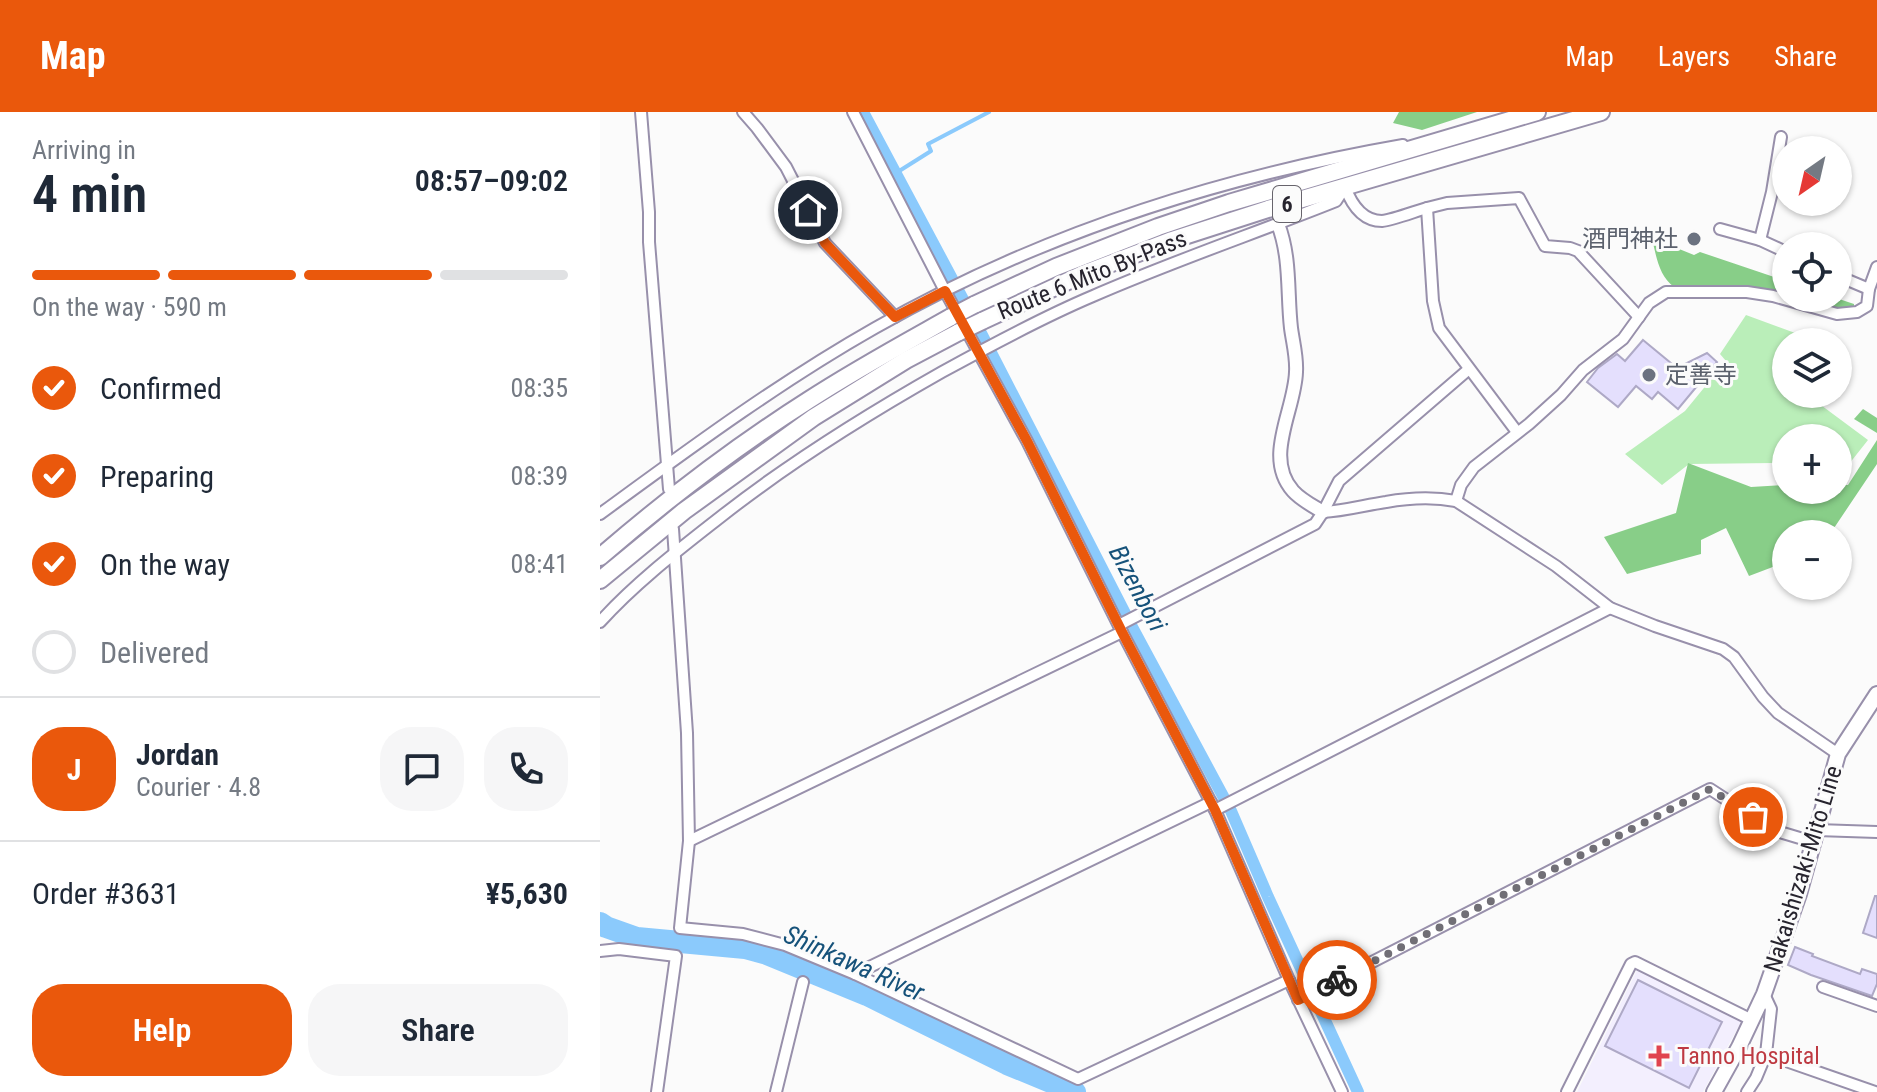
<!DOCTYPE html>
<html lang="en">
<head>
<meta charset="utf-8">
<style>
  body { margin:0; font-family:"Roboto Condensed","Noto Sans JP",sans-serif; background:#f6f6f7; color:#1f2937; height:100vh; display:flex; flex-direction:column; font-size:30px; white-space:nowrap }
  * { box-sizing:border-box; margin:0 }
  p { font-size:26px; color:#747a83 }
  .icon { flex:none; width:44px; height:44px; fill:none; stroke:currentColor; stroke-width:2; stroke-linecap:round; stroke-linejoin:round }
  .map { position:relative; flex:1; overflow:hidden }
  .drawer { display:flex; flex-direction:column; background:#fff; width:600px }
  .drawer>* { flex:none }
  .needle { width:52px; rotate:214deg }
  .tools { position:absolute; left:1172px; top:24px; display:grid; gap:16px }
  .tools a { display:grid; place-items:center; width:80px; height:80px; border-radius:50%; background:#fff; box-shadow:0 2px 6px #0004; font-size:40px }
  .pin { position:absolute; display:grid; place-items:center; width:68px; height:68px; color:#fff; margin:-34px; border:4px solid #fff; border-radius:50%; box-shadow:0 2px 8px #0007 }
  .courier { position:absolute; display:grid; place-items:center; width:80px; height:80px; margin:-40px; border:6px solid #ea580c; border-radius:50%; background:#fff; color:#222; box-shadow:0 2px 10px #0007 }
  .overview em { font-style:normal; font-weight:600 }
  .overview div { display:flex; flex-direction:column-reverse }
  .overview { display:flex; align-items:center; justify-content:space-between; height:136px; padding:0 32px }
  h1 { font-size:52px; font-weight:600; line-height:60px }
  .bar { display:grid; grid-template-columns:repeat(4,1fr); gap:12px 8px; align-content:center; height:96px; padding:0 32px }
  .bar i { height:10px; border-radius:6px; background:#e0e1e3 }
  .bar .current { background:#ea580c }
  .bar p { grid-column:span 4 }
  .line { display:flex; align-items:center; gap:20px; padding:0 32px; border-top:2px solid #e0e1e3 }
  .line div { flex:1 }
  .round { display:grid; place-items:center; flex:none; width:84px; height:84px; border-radius:32px; background:#f6f6f7 }
  ol { padding:0 32px; list-style:none }
  li { display:flex; align-items:center; gap:24px; height:88px }
  li p { margin-inline-start:auto }
  li .icon { padding:8px; border-radius:50%; background:#ea580c; color:#fff; stroke-width:4 }
  li:last-child { color:#747a83 }
  li i { width:44px; height:44px; border:4px solid #e0e1e3; border-radius:50% }
  .primary-button { display:flex; gap:16px; margin-top:auto; padding:16px 32px }
  .primary-button a { flex:1; height:92px; border-radius:32px; background:#ea580c; color:#fff; font-size:32px; font-weight:600; line-height:92px; text-align:center }
  .primary-button a+a { background:#f6f6f7; color:#1f2937 }
  header { display:flex; align-items:center; gap:48px; box-sizing:border-box; height:112px; padding:0 40px; background:#ea580c; color:#fff }
  header strong { font-size:38px }
  nav { display:flex; gap:44px; margin-inline-start:auto; font-size:28px }
  main { display:flex; flex:1; min-height:0 }
  .map>svg:first-child { display:block }
</style>
</head>
<body>
<header>
<strong>Map</strong>
<nav><a>Map</a><a>Layers</a><a>Share</a></nav>
</header>
<main>
<section class="drawer">
<div class="overview"><div><h1>4 min</h1><p>Arriving in</p></div><em>08:57–09:02</em></div>
<div class="bar"><i class="current"></i><i class="current"></i><i class="current"></i><i></i><p>On the way · 590 m</p></div>
<ol>
<li><svg class="icon" aria-label="check" viewBox="0 0 24 24"><path d="M5 12l5 5 9-10"/></svg>Confirmed<p>08:35</p></li>
<li><svg class="icon" aria-label="check" viewBox="0 0 24 24"><path d="M5 12l5 5 9-10"/></svg>Preparing<p>08:39</p></li>
<li><svg class="icon" aria-label="check" viewBox="0 0 24 24"><path d="M5 12l5 5 9-10"/></svg>On the way<p>08:41</p></li>
<li><i></i>Delivered</li>
</ol>
<div class="line" style="height:144px"><b class="round" style="background:#ea580c;color:#fff">J</b><div><b>Jordan</b><p>Courier · 4.8</p></div><a class="round"><svg class="icon" aria-label="chat" viewBox="0 0 24 24"><path d="M4 5h16v11H9l-5 4z"/></svg></a><a class="round"><svg class="icon" aria-label="phone" viewBox="0 0 24 24"><path d="M5 4h4l2 5-3 2q2 4 5 5l2-3 5 2v4C11 20 4 13 5 4z"/></svg></a></div>
<div class="line" style="height:104px"><div>Order #3631</div><b>¥5,630</b></div>
<div class="primary-button"><a>Help</a><a>Share</a></div>
</section>
<div class="map">
<svg width="1277" height="980" viewBox="0 0 1277 980">
  <rect width="100%" height="100%" fill="#fbfbfb"/>
  <polygon fill="#f3effe" points="1038,856 1142,908 1103,980 977,980"/>
  <polygon fill="#baeeb9" points="1146,203 1209,226 1207,230 1186,230 1186,263 1184,266 1186,267 1186,282 1206,282 1268,328 1249,352 1238,356 1238,326 1186,326 1186,357 1174,351 1089,352 1062,373 1025,342 1085,299 1126,249 1120,242"/>
  <g fill="#88ce88">
    <polygon points="799,0 877,0 822,18 793,11"/>
    <path d="M1052,126l42,17 6,-3 86,29v13c-37,-10 -74,-8 -112,-7 -15,-11 -18,-31 -22,-49z"/>
    <polygon points="1200,186 1236,186 1254,192 1254,195 1237,196"/>
    <polygon points="1263,297 1277,306 1277,321 1254,307"/>
    <polygon points="1277,328 1277,352 1230,422 1186,422 1186,450 1149,464 1126,416 1101,428 1101,442 1027,462 1004,425 1076,401 1088,351 1151,375 1186,373 1186,378 1238,378 1238,373 1248,373"/>
  </g>
  <g fill="none" stroke-linecap="round" stroke-linejoin="round">
    <polyline stroke="#8bcafc" stroke-width="4" points="296,61 331,39 328,32 389,0"/>
    <polyline stroke="#8bcafc" stroke-width="12" points="263,0 382,223 532,515 631,699 668,785 758,980"/>
    <polyline stroke="#8bcafc" stroke-width="22" points="0,811 6,815 37,826 145,836 167,842 267,883 407,952 475,980"/>
  </g>
  <g fill="#e4dffd" stroke="#aea9c6" stroke-width="2">
    <polygon points="1043,228 1077,256 1107,241 1117,250 1078,297 1058,280 1052,287 1036,274 1018,295 987,270 998,256 1017,242 1025,249"/>
    <polygon points="1275,784 1277,784 1277,826 1263,821"/>
    <polygon points="1195,835 1213,842 1212,844 1260,862 1262,857 1277,862 1277,872 1272,884 1211,863 1188,853"/>
    <polygon points="1038,868 1122,910 1089,976 1005,934"/>
  </g>
  <g fill="none" stroke-linecap="round" stroke-linejoin="round">
    <defs>
      <g id="minor">
        <polyline points="41,0 49,100 49,130 69,377"/>
        <polyline points="143,0 157,16 186,55 225,131 295,205"/>
        <polyline points="253,0 345,179 427,329 522,520 615,698 689,868 742,980"/>
        <path d="M745,75c6,16 17,34 37,34 11,-1 34,-10 45,-13l6,93 6,27 78,104"/>
        <polyline points="827,96 847,91 919,86 945,134 970,136 978,139 1039,205"/>
        <polyline points="1120,117 1160,128 1186,140"/>
        <polyline points="1160,128 1172,80 1181,25"/>
        <polyline points="1238,164 1269,177"/>
        <polyline points="856,389 861,373 874,355 929,312 961,283 983,258 1023,227 1049,191 1066,180 1147,180 1173,184 1237,202 1257,200 1267,194 1269,177 1277,155"/>
        <path d="M723,400c22,-1 42,-7 63,-10 23,-4 48,-5 70,-1l100,65 54,42 45,18 68,23 11,8 29,40 15,16 60,41"/>
        <path d="M0,402c89,-65 178,-131 275,-186 163,-93 344,-151 528,-183"/>
        <polyline points="73,417 87,621 89,729 80,816 143,822 185,833 255,862 478,967 689,868"/>
        <path d="M0,510c36,-40 81,-74 123,-107 69,-54 143,-100 219,-143 49,-27 99,-54 151,-76 80,-35 163,-63 243,-95l9,-14"/>
        <polyline points="519,513 715,412 723,400 739,369 869,257"/>
        <polyline points="615,698 1010,496"/>
        <polyline points="1217,718 1277,720"/>
        <polyline points="89,729 522,520"/>
        <polyline points="0,839 19,837 76,844 57,980"/>
        <polyline points="255,862 611,690"/>
        <polyline points="1223,875 1277,894"/>
        <polyline points="698,888 1110,677 1153,705 1183,721 1213,730"/>
        <polyline points="1166,942 1275,980"/>
        <polyline points="176,980 203,870"/>
        <polyline points="967,980 1031,852 1035,850 1152,908"/>
        <polyline points="1147,980 1156,966 1166,942 1171,897 1164,882"/>
      </g>
      <path id="tertiary" d="M678,112c13,34 9,69 13,104 2,15 6,29 5,44 -1,38 -33,85 -3,119 8,9 20,15 30,21"/>
      <polyline id="secondary" points="1114,980 1139,935 1164,882 1199,782 1238,642 1277,582"/>
      <g id="trunk">
        <polyline points="374,193 456,155 558,115 629,91 937,0"/>
        <polyline points="382,209 483,162 572,128 668,97 1001,0"/>
        <path d="M0,445c66,-57 135,-110 209,-157 46,-30 94,-56 142,-83"/>
        <polyline points="0,468 84,399 214,305 306,248 359,220"/>
      </g>
    </defs>
    <use href="#minor" stroke="#9890ab" stroke-width="14"/>
    <use href="#tertiary" stroke="#9890ab" stroke-width="16"/>
    <use href="#secondary" stroke="#9890ab" stroke-width="18"/>
    <use href="#trunk" stroke="#9890ab" stroke-width="20"/>
    <use href="#minor" stroke="#fff" stroke-width="10"/>
    <use href="#tertiary" stroke="#fff" stroke-width="12"/>
    <use href="#secondary" stroke="#fff" stroke-width="14"/>
    <use href="#trunk" stroke="#fff" stroke-width="16"/>
    <defs>
      <g id="trunk-bridge">
        <polyline points="351,205 374,193"/>
        <polyline points="359,220 382,209"/>
      </g>
    </defs>
    <use href="#trunk-bridge" stroke="#9890ab" stroke-width="20" stroke-linecap="butt"/>
    <use href="#trunk-bridge" stroke="#fff" stroke-width="16"/>
  </g>
  <g fill="none" stroke-linecap="round" stroke-linejoin="round">
    <polyline stroke="#716f76" stroke-width="8" stroke-dasharray="0 14.4" points="737,868 1110,677 1153,705"/>
    <polyline stroke="#ea580c" stroke-width="10" points="208,98 225,131 295,205 345,179 427,329 522,520 615,698 698,888 737,868"/>
  </g>
  <g fill="#6b7280" stroke="#fbfbfb" stroke-width="3">
    <circle cx="1094" cy="127" r="8"/>
    <circle cx="1049" cy="263" r="8"/>
  </g>
  <path fill="#e0444e" stroke="#fbfbfb" stroke-width="3" d="M1055 932h8v8h8v8h-8v8h-8v-8h-8v-8h8z"/>
  <g text-anchor="middle" stroke-width="6" stroke-linejoin="round" paint-order="stroke">
    <rect fill="#fbfbfb" stroke="#67646c" stroke-width="2" x="673" y="74" width="28" height="36" rx="6"/>
    <g font-size="22" font-weight="bold" fill="#27242e">
      <text x="687" y="100">6</text>
    </g>
    <g font-size="24" fill="#5b616d" stroke="#fbfbfb" text-anchor="end">
      <text x="1078" y="135">酒門神社</text>
      <text x="1065" y="271" text-anchor="start">定善寺</text>
    </g>
    <g font-size="24" fill="#27242e" stroke="#fbfbfb">
      <text transform="translate(492 163) rotate(-22)" y="8">Route 6 Mito By-Pass</text>
      <text transform="translate(1203 757) rotate(-73)" y="8">Nakaishizaki-Mito Line</text>
    </g>
    <g font-size="24" fill="#be3a42" stroke="#fbfbfb" text-anchor="start">
      <text x="1077" y="952">Tanno Hospital</text>
    </g>
    <g font-size="26" font-style="italic" fill="#16527a" stroke="#fbfbfb">
      <text transform="translate(538 476) rotate(62)" y="9">Bizenbori</text>
      <text transform="translate(254 851) rotate(24)" y="9">Shinkawa River</text>
    </g>
  </g>
</svg>
<div class="tools">
<a><svg class="needle" viewBox="-14 -14 28 28"><path d="M0-13l5 13h-10z" fill="#e53935"/><path d="M0 13l5-13h-10z" fill="#747a83"/></svg></a>
<a><svg class="icon" aria-label="locate" viewBox="0 0 24 24"><circle cx="12" cy="12" r="6"/><path d="M12 2v4M12 18v4M2 12h4M18 12h4"/></svg></a>
<a><svg class="icon" aria-label="layers" viewBox="0 0 24 24"><path d="M12 4l9 5-9 5-9-5zM3 14l9 5 9-5"/></svg></a>
<a>+</a>
<a>−</a>
</div>
<div class="pin" style="left:1153px;top:705px;background:#ea580c"><svg class="icon" aria-label="bag" viewBox="0 0 24 24"><path d="M5 8h14l-1 12H6zM9 8a3 3 0 0 1 6 0"/></svg></div>
<div class="pin" style="left:208px;top:98px;background:#1f2937"><svg class="icon" aria-label="home" viewBox="0 0 24 24"><path d="M3 11l9-7 9 7M6 9v11h12V9"/></svg></div>
<div class="courier" style="left:737px;top:868px"><svg class="icon" aria-label="bike" viewBox="0 0 24 24"><circle cx="6" cy="16" r="4"/><circle cx="18" cy="16" r="4"/><path d="M6 16l4-8h5l3 8M10 8l3 8H6M13 5h3"/></svg></div>
</div>
</main>
</body>
</html>
